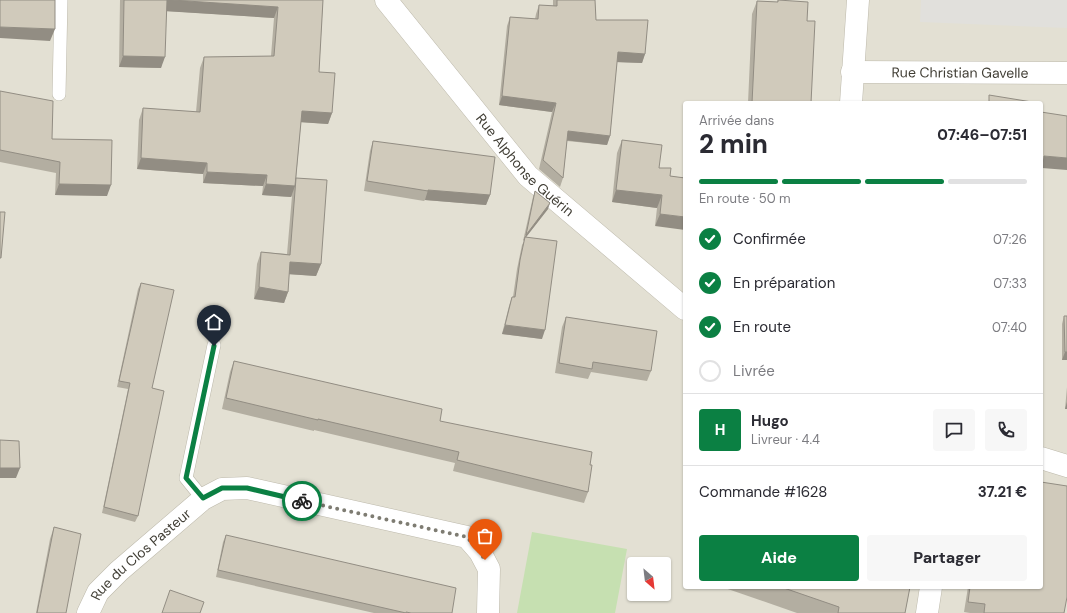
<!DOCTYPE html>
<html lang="fr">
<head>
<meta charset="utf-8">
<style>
  body { margin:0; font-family:"DM Sans",sans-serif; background:#f7f7f7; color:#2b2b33; height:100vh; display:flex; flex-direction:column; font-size:15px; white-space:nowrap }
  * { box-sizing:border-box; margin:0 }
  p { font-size:13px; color:#7c7c81 }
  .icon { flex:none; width:22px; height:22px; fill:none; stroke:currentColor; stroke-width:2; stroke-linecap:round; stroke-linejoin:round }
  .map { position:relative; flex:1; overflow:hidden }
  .details { position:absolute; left:683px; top:101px; width:360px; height:488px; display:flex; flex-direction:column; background:#fff; border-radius:4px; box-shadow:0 1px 3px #0004 }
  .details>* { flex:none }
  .needle { width:26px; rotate:152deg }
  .controls { position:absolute; left:627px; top:557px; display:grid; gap:8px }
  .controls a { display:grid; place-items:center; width:44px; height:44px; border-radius:4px; background:#fff; box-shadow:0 1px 3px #0004; font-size:20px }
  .pin { position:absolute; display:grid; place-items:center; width:34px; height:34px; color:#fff; margin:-41px -17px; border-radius:50% 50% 50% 0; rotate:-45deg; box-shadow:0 0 4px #0007 }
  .pin .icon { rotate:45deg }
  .courier { position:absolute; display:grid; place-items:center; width:40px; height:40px; margin:-20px; border:3px solid #0b8043; border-radius:50%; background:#fff; color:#222; box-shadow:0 1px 5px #0007 }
  .headline em { font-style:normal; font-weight:800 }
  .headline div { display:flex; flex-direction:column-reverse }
  .headline { display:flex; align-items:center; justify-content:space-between; height:68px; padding:0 16px }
  h1 { font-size:26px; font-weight:800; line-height:30px }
  .bar { display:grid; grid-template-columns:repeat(4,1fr); gap:6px 4px; align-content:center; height:48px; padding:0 16px }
  .bar i { height:5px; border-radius:3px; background:#e1e1e2 }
  .bar .active { background:#0b8043 }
  .bar p { grid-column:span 4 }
  .line { display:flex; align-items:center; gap:10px; padding:0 16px; border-top:1px solid #e1e1e2 }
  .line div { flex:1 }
  .round { display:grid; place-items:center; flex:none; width:42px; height:42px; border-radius:4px; background:#f7f7f7 }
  ol { padding:0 16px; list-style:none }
  li { display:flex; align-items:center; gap:12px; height:44px }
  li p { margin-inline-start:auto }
  li .icon { padding:4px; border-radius:50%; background:#0b8043; color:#fff; stroke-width:4 }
  li:last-child { color:#7c7c81 }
  li i { width:22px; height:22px; border:2px solid #e1e1e2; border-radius:50% }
  .action { display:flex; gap:8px; margin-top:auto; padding:8px 16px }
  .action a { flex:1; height:46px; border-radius:4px; background:#0b8043; color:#fff; font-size:16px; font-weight:800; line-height:46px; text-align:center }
  .action a+a { background:#f7f7f7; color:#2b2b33 }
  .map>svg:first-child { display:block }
</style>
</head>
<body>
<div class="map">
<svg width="1067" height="613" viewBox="0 0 1067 613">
  <rect width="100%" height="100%" fill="#f0eee4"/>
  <path fill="#e3e0d3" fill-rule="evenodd" d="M0,0h1067v613h-1067zM685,103h356v484h-356zM634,564h30v30h-30z"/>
  <polygon fill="#c6e0b1" points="532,532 627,549 615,613 517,613"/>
  <polygon fill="#e1e0dc" points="921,0 1067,0 1067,28 920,22"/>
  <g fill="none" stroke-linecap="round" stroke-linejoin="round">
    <defs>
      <g id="lane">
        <polyline points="59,94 61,0"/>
        <polyline points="203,499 186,478 214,345"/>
      </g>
      <g id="street">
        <path id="s1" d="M386,0l142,176 157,133"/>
        <path id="s2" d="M852,72l215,1"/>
        <polyline points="851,103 858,0"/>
        <polyline points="1041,458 1067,466"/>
        <path id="s3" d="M88,613l10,-21 21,-21 84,-72 19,-10 25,-1 220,49 13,15 9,17 -1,44"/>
        <polyline points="927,613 931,587"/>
      </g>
    </defs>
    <use href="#lane" stroke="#bdb9ab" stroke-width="14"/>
    <use href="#street" stroke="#bdb9ab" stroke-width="23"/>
    <use href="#lane" stroke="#fff" stroke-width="13"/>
    <use href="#street" stroke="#fff" stroke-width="22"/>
  </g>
  <g fill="#b3aea1">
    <polygon points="120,0 323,0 319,72 332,113 328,124 301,122 296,179 321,264 316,276 289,274 288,292 284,303 254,299 257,264 261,252 287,254 292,196 291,197 262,195 263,186 203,183 203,174 137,169 139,120 143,108 196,112 200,68 204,57 271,56 274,18 167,11 161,68 119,67"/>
    <polygon points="553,0 595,0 596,20 645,54 642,63 617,62 610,136 607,145 567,141 563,178 560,187 539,169 552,112 499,105 507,26 510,17 535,19 536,14 539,5 553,6"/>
    <polygon points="778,0 807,21 811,103 748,103 752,14 757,1 777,2"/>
    <polygon points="0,91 52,139 107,196 55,195 56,173 0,162"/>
    <polygon points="622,140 670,176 685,178 655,226 657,208 612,202 617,153"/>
    <polygon points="373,141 490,195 486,205 425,200 424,201 364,191 370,151"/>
    <polygon points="535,191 548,209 526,237 542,339 502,334 509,306 512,297 513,297 517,269 522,245 525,239 523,241 533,197"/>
    <polygon points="141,283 152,388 138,516 135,522 102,513 128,389 117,387 138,289"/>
    <polygon points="1064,316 1067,360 1062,360 1062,324"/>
    <polygon points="566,317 651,371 647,381 591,372 588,379 555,373 562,327"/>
    <polygon points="234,361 590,465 588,492 584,503 453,471 455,463 314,430 314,431 222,409 230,372"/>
    <polygon points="1067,387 1067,409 1065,409"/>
    <polygon points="54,527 66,613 36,613 50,539"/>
    <polygon points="226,535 452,613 374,613 216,577 223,542"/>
    <polygon points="722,587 910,587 905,613 797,613"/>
    <polygon points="968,587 1041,587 1064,613 970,613 964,612"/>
  </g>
  <g fill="#928d83">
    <polygon points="167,0 172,0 278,7 274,18 163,11"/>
    <polygon points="0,27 55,29 50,41 0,38"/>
    <polygon points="618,52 645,54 642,63 615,62"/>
    <polygon points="123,56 165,57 161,68 119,67"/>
    <polygon points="502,96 556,103 552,112 499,105"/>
    <polygon points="302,111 332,113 328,124 298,122"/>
    <polygon points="568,131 610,136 607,145 564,140"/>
    <polygon points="1044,156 1067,158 1067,170 1042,168 1041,171 1041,166"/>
    <polygon points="141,158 207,163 203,174 137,169"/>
    <polygon points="207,172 267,175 263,186 203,183"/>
    <polygon points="59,184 111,185 107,196 55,195"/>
    <polygon points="266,184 295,186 291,197 262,195"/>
    <polygon points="428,190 490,195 486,205 425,200"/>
    <polygon points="616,190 662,195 657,208 612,202"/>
    <polygon points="550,203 548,209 523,241 526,235"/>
    <polygon points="660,214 685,217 685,230 655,226"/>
    <polygon points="290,262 321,264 316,276 286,274"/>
    <polygon points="259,287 288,292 284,303 254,299"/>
    <polygon points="505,325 545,330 542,339 502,334"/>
    <polygon points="1065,352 1067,352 1067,360 1062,360"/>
    <polygon points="1067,402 1067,409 1065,409"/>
    <polygon points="0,468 20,468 16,478 0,478"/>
  </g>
  <g fill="#d0cabb" stroke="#928d83">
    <polygon points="0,0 55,0 55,29 0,27"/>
    <polygon points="124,0 167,0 165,57 123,56"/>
    <polygon points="172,0 323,0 319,72 335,73 332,113 302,111 295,186 266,184 267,175 207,172 207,163 141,158 143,108 200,112 204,57 274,56 278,7"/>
    <polygon points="557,0 595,0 596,20 648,20 645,54 618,52 610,136 568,131 563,178 543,160 556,103 502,96 510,17 538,19 539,5 557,6"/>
    <polygon points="778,0 808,2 807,21 815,21 811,103 752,103 757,1 778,2"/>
    <polygon points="0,91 53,101 52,139 112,140 111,185 59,184 60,162 0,150"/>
    <polygon points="989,95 1032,102 1032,103 989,103"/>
    <polygon points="1041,112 1067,116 1067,158 1044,156 1043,166 1041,166"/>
    <polygon points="622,140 662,145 659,168 671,168 670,176 685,178 685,217 660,214 662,195 616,190"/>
    <polygon points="373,141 495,157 490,195 428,190 428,191 367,181"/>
    <polygon points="296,178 327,180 321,264 290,262 288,292 259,287 261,252 290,255"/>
    <polygon points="535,191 550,203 526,235"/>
    <polygon points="0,212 5,212 1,258 0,258"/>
    <polygon points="525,237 557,241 545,330 505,325 512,297 515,297 520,260"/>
    <polygon points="141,283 174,290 152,388 164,391 138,516 104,507 130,383 119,381"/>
    <polygon points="1064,316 1067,316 1067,352 1065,352"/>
    <polygon points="566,317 657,331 651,371 593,362 592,369 559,363"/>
    <polygon points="234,361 442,409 440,421 592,452 590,465 592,465 588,492 457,460 459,452 318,419 318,420 226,398"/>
    <polygon points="0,440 19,441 20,468 0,468"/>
    <polygon points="1041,482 1067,486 1067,597 1064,613 984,613 985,604 968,602 970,587 1041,587"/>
    <polygon points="54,527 81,534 66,613 37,613"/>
    <polygon points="226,535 456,588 452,613 411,613 406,612 406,613 218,570"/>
    <polygon points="781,587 910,587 905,613 838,613 839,607"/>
    <polygon points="170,590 204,602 200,613 162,613"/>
  </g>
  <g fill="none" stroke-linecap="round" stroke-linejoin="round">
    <polyline stroke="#7e7c72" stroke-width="4" stroke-dasharray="0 7.2" points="302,501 467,537 480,552 485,560"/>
    <polyline stroke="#0b8043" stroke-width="5" points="214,346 186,478 203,498 222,488 247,488 302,501"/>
  </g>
  <g text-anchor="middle" stroke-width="3" stroke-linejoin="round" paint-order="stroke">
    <g font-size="14" fill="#413e35" stroke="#fff">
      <text dy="5" stroke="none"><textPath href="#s2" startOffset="108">Rue Christian Gavelle</textPath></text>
      <text dy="5" stroke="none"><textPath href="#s1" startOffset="216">Rue Alphonse Guérin</textPath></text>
      <text dy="5" stroke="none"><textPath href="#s3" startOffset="80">Rue du Clos Pasteur</textPath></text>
    </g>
  </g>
</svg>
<div class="controls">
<a><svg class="needle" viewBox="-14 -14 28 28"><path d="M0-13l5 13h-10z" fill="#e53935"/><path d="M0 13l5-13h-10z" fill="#7c7c81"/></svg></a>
</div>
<div class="pin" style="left:485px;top:560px;background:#ea580c"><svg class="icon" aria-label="bag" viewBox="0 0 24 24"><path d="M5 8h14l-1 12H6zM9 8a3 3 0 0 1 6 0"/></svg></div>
<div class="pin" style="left:214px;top:346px;background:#1f2937"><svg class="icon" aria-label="home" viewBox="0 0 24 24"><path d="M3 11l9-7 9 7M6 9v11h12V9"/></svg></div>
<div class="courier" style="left:302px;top:501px"><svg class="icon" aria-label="bike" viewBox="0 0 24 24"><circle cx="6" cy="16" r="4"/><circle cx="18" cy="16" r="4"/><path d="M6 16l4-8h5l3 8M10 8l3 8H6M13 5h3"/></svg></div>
<section class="details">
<div class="headline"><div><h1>2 min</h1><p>Arrivée dans</p></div><em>07:46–07:51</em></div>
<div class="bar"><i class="active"></i><i class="active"></i><i class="active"></i><i></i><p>En route · 50 m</p></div>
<ol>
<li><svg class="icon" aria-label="check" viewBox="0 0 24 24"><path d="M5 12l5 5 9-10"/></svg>Confirmée<p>07:26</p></li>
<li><svg class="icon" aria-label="check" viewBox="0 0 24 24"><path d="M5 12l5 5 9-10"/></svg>En préparation<p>07:33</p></li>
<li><svg class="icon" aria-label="check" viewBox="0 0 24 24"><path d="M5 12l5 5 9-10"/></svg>En route<p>07:40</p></li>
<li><i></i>Livrée</li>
</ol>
<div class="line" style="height:72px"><b class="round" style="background:#0b8043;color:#fff">H</b><div><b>Hugo</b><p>Livreur · 4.4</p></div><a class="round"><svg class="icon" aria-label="chat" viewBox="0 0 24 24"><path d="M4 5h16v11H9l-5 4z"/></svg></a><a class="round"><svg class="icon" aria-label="phone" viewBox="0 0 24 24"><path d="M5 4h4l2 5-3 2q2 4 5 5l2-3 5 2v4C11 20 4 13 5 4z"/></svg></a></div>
<div class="line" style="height:52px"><div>Commande #1628</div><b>37.21 €</b></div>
<div class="action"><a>Aide</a><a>Partager</a></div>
</section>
</div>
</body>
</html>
